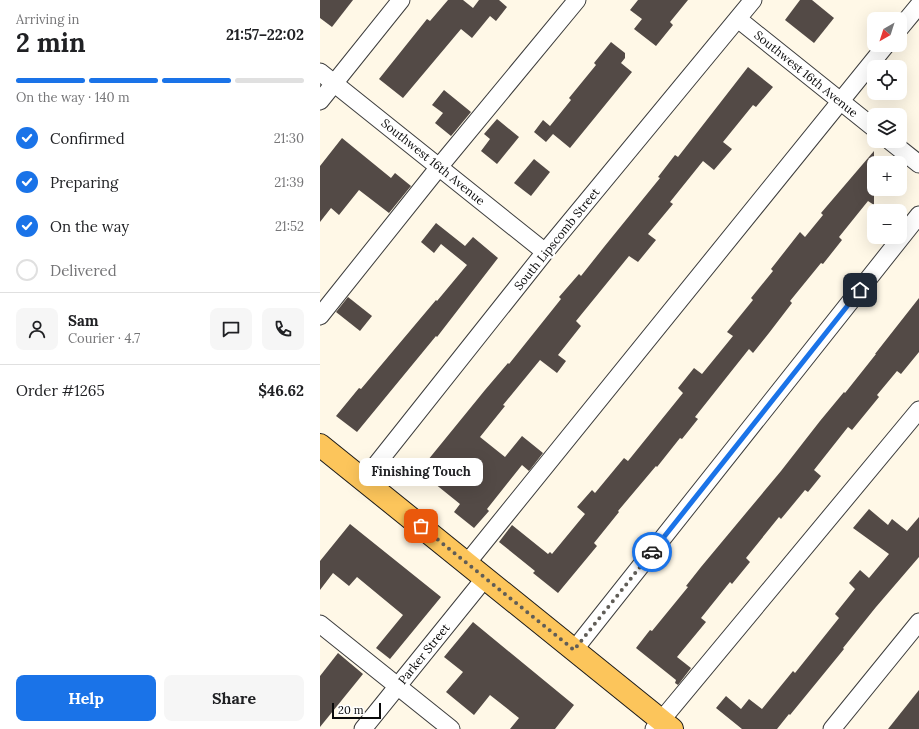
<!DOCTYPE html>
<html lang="en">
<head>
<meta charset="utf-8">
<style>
  body { margin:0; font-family:Lora,serif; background:#f6f6f6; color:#202124; height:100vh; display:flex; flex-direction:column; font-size:15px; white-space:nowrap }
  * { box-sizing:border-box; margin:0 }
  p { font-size:13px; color:#757577 }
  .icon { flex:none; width:22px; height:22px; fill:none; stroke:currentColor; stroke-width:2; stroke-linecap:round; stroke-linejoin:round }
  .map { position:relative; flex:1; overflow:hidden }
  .side { display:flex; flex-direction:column; background:#fff; width:320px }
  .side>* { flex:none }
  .needle { width:26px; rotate:219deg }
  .fabs { position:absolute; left:547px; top:12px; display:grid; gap:8px }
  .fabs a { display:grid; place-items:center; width:40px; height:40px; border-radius:8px; background:#fff; box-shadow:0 4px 16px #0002; font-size:20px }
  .scale { position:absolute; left:12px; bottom:10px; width:49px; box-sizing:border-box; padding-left:4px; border:2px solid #0a0a0a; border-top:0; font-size:11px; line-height:14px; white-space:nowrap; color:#0a0a0a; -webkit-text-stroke:3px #fff; paint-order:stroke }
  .pin { position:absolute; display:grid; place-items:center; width:34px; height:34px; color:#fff; margin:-17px; border-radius:8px; box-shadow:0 2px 6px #0006 }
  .courier { position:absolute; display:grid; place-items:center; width:40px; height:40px; margin:-20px; border:3px solid #1a73e8; border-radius:50%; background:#fff; color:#222; box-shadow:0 1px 5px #0007 }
  .bubble { position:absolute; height:28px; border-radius:8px; background:#fff; box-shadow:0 4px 16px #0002; font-size:13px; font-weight:800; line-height:28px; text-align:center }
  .headline em { font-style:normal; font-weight:800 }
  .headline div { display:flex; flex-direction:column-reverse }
  .headline { display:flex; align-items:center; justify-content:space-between; height:68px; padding:0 16px }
  h1 { font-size:26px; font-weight:800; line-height:30px }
  .bar { display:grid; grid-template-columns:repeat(4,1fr); gap:6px 4px; align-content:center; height:48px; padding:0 16px }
  .bar i { height:5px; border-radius:3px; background:#e0e0e0 }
  .bar .on { background:#1a73e8 }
  .bar p { grid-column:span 4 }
  .line { display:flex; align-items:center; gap:10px; padding:0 16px; border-top:1px solid #e0e0e0 }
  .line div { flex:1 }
  .round { display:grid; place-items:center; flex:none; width:42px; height:42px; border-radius:8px; background:#f6f6f6 }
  ol { padding:0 16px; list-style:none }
  li { display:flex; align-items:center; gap:12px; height:44px }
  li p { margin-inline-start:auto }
  li .icon { padding:4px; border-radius:50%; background:#1a73e8; color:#fff; stroke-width:4 }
  li:last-child { color:#757577 }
  li i { width:22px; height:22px; border:2px solid #e0e0e0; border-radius:50% }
  .action { display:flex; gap:8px; margin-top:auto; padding:8px 16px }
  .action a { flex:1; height:46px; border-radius:8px; background:#1a73e8; color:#fff; font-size:16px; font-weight:800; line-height:46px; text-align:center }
  .action a+a { background:#f6f6f6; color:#202124 }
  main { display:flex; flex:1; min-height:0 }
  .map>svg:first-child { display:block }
</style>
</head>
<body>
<main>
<section class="side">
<div class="headline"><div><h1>2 min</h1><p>Arriving in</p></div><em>21:57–22:02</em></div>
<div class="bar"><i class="on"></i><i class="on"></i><i class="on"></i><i></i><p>On the way · 140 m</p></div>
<ol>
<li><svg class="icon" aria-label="check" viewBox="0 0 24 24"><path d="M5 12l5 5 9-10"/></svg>Confirmed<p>21:30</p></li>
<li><svg class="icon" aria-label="check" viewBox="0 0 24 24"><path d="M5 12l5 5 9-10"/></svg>Preparing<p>21:39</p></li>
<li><svg class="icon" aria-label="check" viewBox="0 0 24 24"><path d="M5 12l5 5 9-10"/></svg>On the way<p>21:52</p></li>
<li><i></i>Delivered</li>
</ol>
<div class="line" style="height:72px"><a class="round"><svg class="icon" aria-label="person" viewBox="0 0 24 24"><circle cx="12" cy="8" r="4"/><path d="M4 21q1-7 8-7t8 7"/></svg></a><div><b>Sam</b><p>Courier · 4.7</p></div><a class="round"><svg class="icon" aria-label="chat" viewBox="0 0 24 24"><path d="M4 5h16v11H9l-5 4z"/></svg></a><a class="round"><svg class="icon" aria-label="phone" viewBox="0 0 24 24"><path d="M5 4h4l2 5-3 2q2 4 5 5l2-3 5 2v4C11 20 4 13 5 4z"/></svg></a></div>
<div class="line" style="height:52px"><div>Order #1265</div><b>$46.62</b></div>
<div class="action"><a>Help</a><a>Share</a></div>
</section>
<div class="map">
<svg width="599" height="729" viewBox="0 0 599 729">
  <rect width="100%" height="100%" fill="#fff8e7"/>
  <g fill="#534a46">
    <polygon points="0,0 33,0 12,27 0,18"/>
    <polygon points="128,0 143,0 153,8 159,0 179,0 187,7 176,21 170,16 152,38 141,29 83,98 59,79 107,19 110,21"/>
    <polygon points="318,0 368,0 350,22 353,25 336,46 314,29 322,19 310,10"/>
    <polygon points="480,0 492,0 514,18 494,43 465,20"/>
    <polygon points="291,42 305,53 305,58 301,63 312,72 250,148 233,134 226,142 214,132 223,120 230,126 251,100 249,98 276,65 274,63"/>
    <polygon points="428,67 453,87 436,107 433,105 403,142 412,149 394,170 383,161 350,202 353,204 328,234 336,240 318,262 309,256 256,321 261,326 238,355 246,361 237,373 220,360 183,405 185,406 160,437 185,457 202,436 223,453 209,471 202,465 167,509 169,511 154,528 134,512 140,504 99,471 165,390 188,363 189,364 241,299 239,297 259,274 261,276 284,247 340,178 338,177 355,155 358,157"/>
    <polygon points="124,90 151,112 131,136 115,123 123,113 112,105"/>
    <polygon points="177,119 199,137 177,164 161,151 170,139 164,134"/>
    <polygon points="22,138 71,178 75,173 91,186 69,213 39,190 19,215 11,208 0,222 0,166"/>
    <polygon points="554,151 554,205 548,201 519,237 522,240 503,264 501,263 470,301 472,303 449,333 433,353 429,349 375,417 378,419 362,439 360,438 337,467 336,466 298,511 299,512 274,543 277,546 238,593 213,573 215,571 179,542 192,525 228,554 230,552 232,554 265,514 257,507 272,490 275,493 304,458 308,461 363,393 358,388 374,368 382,374 413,336 407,332 433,300 431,298 453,271 451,269 480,232 485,237 503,215 501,213"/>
    <polygon points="214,159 230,172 211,196 194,183"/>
    <polygon points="116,223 145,246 153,237 178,258 117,337 116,336 37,432 16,416 39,388 41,389 116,300 117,301 147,265 121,244 114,253 101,242"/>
    <polygon points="28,297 52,316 40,331 16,312"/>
    <polygon points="599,298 599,352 581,374 577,371 557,395 559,397 532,430 528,427 494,470 501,476 488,492 485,490 461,519 459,517 426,558 430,562 412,584 410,582 381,618 386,622 357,657 371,668 358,685 355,683 356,680 316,648 330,630 332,631 368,587 366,586 381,567 461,471 500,421 524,392 525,393 556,354 555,354"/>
    <polygon points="549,509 568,525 572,519 587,531 599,517 599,557 556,607 523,648 524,649 470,715 469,714 457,729 422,729 396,708 406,696 421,709 429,699 442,709 473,671 475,673 519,618 515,614 535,589 529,583 540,570 549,578 569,554 533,528"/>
    <polygon points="30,524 121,597 70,659 56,648 83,615 37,577 29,586 13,573 0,590 0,561"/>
    <polygon points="153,622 254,705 235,729 190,729 199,718 170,695 154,715 126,692 143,672 124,657"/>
    <polygon points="18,653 43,674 0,727 0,676"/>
    <polygon points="599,690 599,729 568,729"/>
  </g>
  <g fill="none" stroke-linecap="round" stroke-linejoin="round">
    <defs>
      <g id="minor">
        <polyline points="418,19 554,128"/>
        <polyline points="580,28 599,5"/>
        <polyline points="0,72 225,252"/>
        <polyline points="0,101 81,0"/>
        <polyline points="570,141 599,164"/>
        <polyline points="0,316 119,167 257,0"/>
        <polyline points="44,480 225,252 433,0"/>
        <polyline points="147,563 566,45"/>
        <polyline points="0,624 131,729"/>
        <polyline points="254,650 599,215"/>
        <polyline points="43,729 165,578"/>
        <polyline points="334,729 599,410"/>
        <polyline points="512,729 599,622"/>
      </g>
      <polyline id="major" points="0,445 352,729"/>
    </defs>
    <use href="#minor" stroke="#3d3d3d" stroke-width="19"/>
    <use href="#major" stroke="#1b1b1b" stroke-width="24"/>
    <use href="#minor" stroke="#fff" stroke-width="17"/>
    <use href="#major" stroke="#fcc55b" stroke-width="22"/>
  </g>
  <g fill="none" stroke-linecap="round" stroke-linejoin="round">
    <polyline stroke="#605d57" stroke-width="4" stroke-dasharray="0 7.2" points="101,526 254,650 332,552"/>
    <polyline stroke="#1a73e8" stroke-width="5" points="332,552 540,290"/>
  </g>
  <g text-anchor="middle" stroke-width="4" stroke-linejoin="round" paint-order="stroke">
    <g font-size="12" fill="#0a0a0a" stroke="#fff">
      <text transform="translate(486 74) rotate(39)" y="4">Southwest 16th Avenue</text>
      <text transform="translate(113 162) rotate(39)" y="4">Southwest 16th Avenue</text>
      <text transform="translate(237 239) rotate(-51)" y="4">South Lipscomb Street</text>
      <text transform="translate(104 654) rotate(-51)" y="4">Parker Street</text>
    </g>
  </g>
</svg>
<div class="fabs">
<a><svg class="needle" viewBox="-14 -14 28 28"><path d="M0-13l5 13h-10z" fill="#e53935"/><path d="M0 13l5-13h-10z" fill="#757577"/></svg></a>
<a><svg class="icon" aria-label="locate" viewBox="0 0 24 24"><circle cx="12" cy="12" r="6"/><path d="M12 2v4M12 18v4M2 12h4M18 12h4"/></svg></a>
<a><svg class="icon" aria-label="layers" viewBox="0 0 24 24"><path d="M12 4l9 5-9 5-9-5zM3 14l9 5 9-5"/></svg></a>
<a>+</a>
<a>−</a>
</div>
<div class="scale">20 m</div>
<div class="pin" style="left:101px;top:526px;background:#ea580c"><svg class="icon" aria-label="bag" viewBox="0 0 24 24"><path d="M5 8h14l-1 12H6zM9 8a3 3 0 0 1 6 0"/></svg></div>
<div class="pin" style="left:540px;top:290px;background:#1f2937"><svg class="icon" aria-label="home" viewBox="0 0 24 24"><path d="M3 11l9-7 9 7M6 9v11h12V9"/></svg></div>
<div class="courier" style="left:332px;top:552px"><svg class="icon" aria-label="car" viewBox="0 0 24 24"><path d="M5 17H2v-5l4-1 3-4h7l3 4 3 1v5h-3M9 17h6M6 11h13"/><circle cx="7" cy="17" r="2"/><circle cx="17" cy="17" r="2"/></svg></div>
<div class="bubble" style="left:39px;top:458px;width:124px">Finishing Touch</div>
</div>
</main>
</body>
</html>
